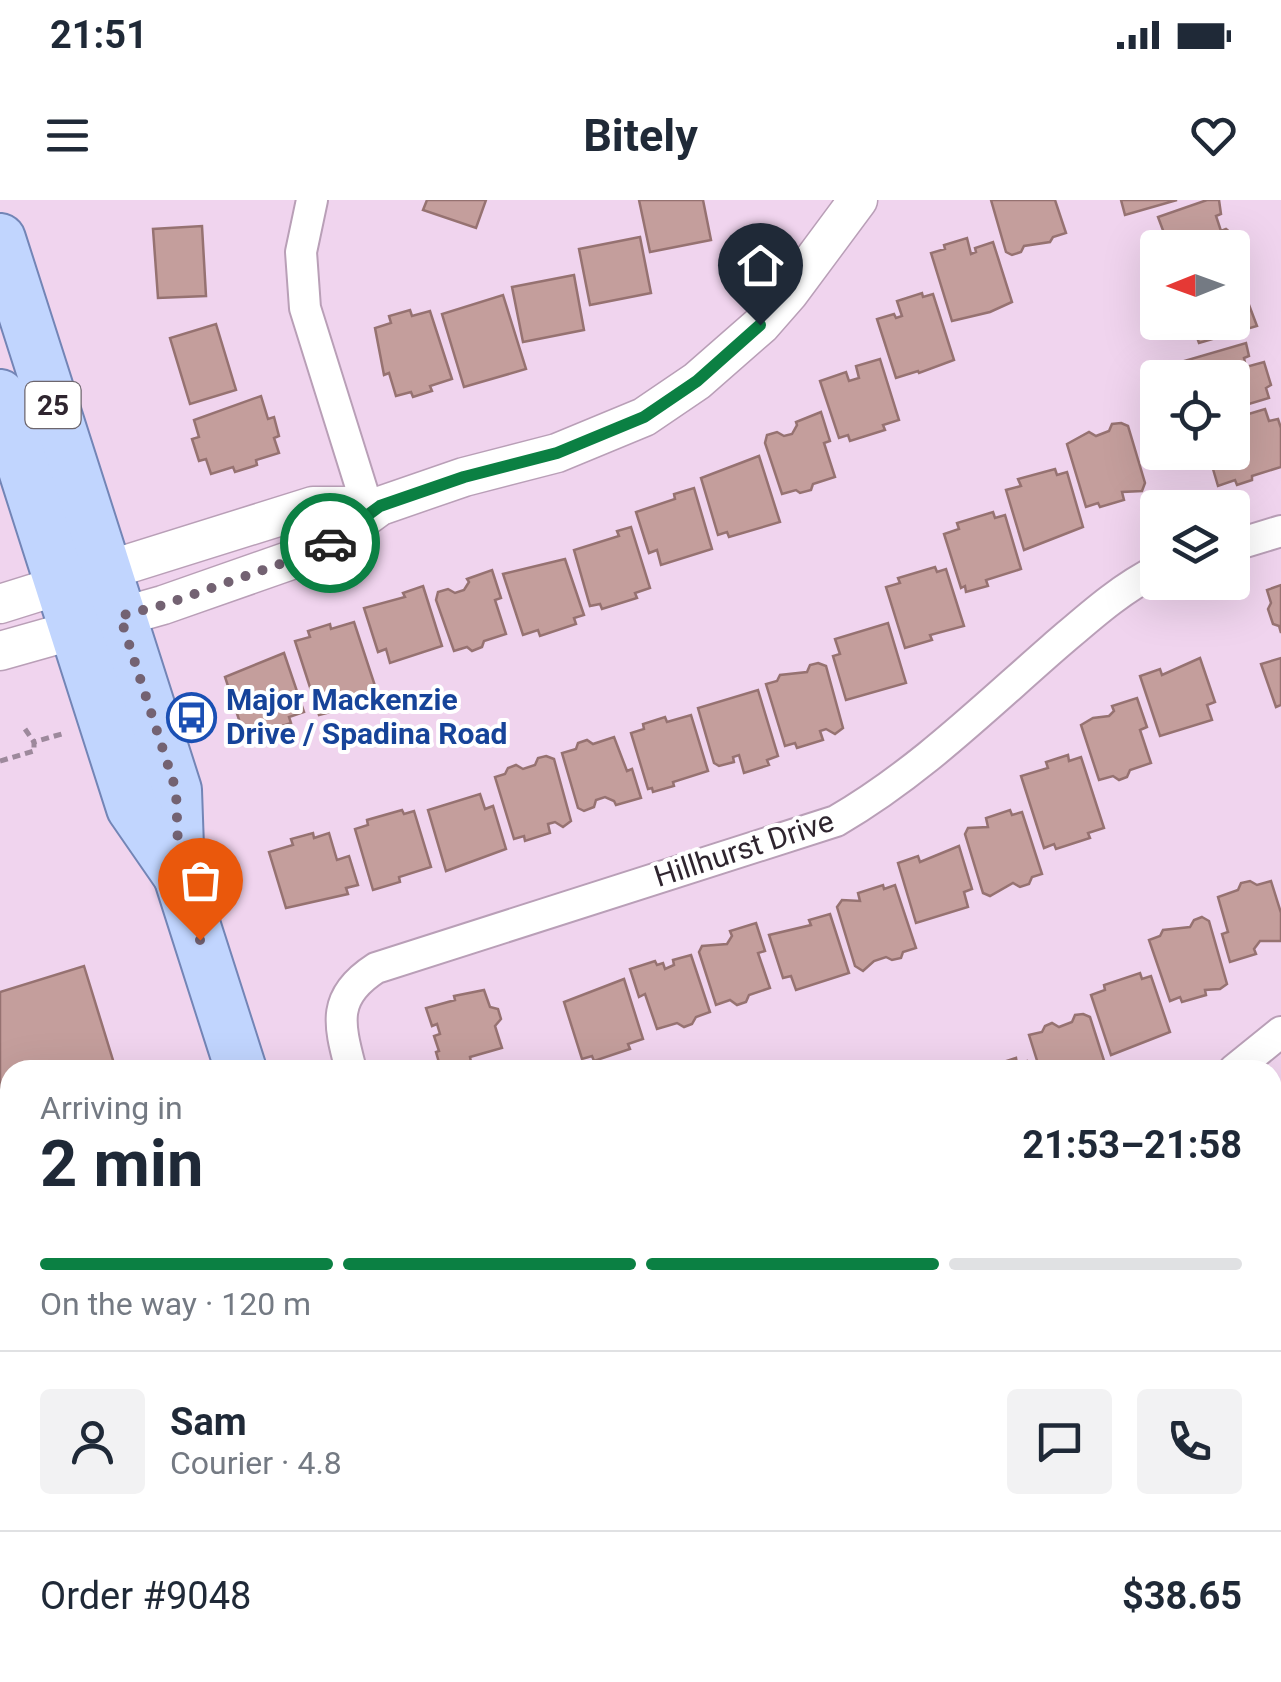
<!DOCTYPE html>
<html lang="en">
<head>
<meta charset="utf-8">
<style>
  body { margin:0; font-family:Roboto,sans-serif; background:#f2f2f3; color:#1f2937; height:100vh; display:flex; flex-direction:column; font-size:38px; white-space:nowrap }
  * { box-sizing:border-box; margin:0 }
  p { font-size:32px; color:#747a83 }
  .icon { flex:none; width:55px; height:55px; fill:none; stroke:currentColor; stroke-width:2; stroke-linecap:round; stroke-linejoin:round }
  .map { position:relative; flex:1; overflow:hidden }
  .details { position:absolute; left:0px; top:860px; width:1282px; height:622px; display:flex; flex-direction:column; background:#fff; border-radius:30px 30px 0 0; box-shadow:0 10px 40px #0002 }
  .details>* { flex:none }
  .needle { width:65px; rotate:269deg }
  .buttons { position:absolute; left:1140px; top:30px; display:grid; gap:20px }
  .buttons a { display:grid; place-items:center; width:110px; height:110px; border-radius:10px; background:#fff; box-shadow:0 10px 40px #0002; font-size:50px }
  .pin { position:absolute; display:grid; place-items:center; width:85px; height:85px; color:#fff; margin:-102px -42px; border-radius:50% 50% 50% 0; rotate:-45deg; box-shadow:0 0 10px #0007 }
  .pin .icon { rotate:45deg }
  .courier { position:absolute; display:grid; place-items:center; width:100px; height:100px; margin:-50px; border:8px solid #0b8043; border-radius:50%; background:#fff; color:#222; box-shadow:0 2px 12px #0007 }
  .headline em { font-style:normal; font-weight:700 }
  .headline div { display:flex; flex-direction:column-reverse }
  .headline { display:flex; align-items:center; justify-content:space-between; height:170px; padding:0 40px }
  h1 { font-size:65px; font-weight:700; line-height:75px }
  .bar { display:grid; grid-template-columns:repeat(4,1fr); gap:15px 10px; align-content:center; height:120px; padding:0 40px }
  .bar i { height:12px; border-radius:8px; background:#e0e1e3 }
  .bar .selected { background:#0b8043 }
  .bar p { grid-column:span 4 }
  .line { display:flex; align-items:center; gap:25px; padding:0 40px; border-top:2px solid #e0e1e3 }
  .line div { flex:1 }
  .round { display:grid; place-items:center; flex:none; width:105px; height:105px; border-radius:10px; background:#f2f2f3 }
  .status { display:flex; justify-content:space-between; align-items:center; height:70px; padding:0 50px; background:#fff; direction:ltr }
  .status svg { height:28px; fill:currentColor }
  header { display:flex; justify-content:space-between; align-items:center; height:130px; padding:0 40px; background:#fff; font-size:45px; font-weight:700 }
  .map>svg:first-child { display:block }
</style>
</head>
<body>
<div class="status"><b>21:51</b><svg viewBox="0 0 49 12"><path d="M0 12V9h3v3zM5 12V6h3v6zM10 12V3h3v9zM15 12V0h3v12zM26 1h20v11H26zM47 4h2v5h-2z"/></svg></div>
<header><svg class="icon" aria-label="menu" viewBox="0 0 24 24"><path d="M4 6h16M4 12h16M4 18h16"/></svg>Bitely<svg class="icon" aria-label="heart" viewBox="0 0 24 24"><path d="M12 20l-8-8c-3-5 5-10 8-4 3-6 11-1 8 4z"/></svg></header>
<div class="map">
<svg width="1281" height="1482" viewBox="0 0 1281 1482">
  <rect width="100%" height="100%" fill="#f0d4ee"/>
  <g fill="#c49e9c" stroke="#967271" stroke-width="2.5">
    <polygon points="427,0 486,0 476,28 423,10"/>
    <polygon points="639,0 703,0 711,40 650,52"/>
    <polygon points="991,0 1055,0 1066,33 1053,37 1050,42 1024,46 1021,52 1012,55 1006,52"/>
    <polygon points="1121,0 1177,0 1125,15"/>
    <polygon points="1207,0 1219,0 1221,14 1216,16 1221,31 1226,29 1231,33 1241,54 1232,57 1232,48 1162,47 1160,38 1164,33 1158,17"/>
    <polygon points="202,26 206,96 158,98 153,29"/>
    <polygon points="640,37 651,93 590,105 579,49"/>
    <polygon points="967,38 971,54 976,52 975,48 993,42 1012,102 990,112 952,121 931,53 945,49 944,45"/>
    <polygon points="1235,68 1257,126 1199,143 1194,129 1186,131 1183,122 1232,122 1232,69"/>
    <polygon points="574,75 584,130 523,142 512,87"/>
    <polygon points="922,93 923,97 933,94 954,160 919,173 918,171 896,178 877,119 894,114 896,118 902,116 897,101"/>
    <polygon points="503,95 526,169 464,187 442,114"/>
    <polygon points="410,110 412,116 430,111 452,179 430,186 432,191 413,197 411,192 396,196 389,173 384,175 375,128 391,123 389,116"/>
    <polygon points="216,124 236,190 190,204 170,138"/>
    <polygon points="1246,143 1249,156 1244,158 1246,167 1264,162 1271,185 1266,188 1269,198 1232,209 1232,178 1189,178 1184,161"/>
    <polygon points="880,159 899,220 883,225 885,230 850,241 848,235 839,238 820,181 846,172 849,181 859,178 856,166"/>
    <polygon points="261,196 268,219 274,217 279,236 274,238 279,253 256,260 257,265 235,272 233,267 211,274 206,259 199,261 192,239 199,237 194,220"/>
    <polygon points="1265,209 1269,221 1278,219 1281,228 1281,267 1252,276 1252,280 1237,285 1235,280 1218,286 1208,252 1232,252 1232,219"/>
    <polygon points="821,212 830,241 824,243 835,277 813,284 811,290 800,293 796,290 782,294 765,243 767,235 777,232 784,236 792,234 797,225 796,222"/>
    <polygon points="1121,223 1128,226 1145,283 1142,291 1122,292 1124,300 1100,307 1098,303 1086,307 1067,244 1089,232 1096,236 1109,231 1112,224"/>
    <polygon points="759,256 780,322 729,337 727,332 718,335 701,278"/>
    <polygon points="1055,269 1057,275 1067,272 1083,327 1024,350 1006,290 1021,286 1018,279"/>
    <polygon points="694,288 712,349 661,365 657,350 649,353 636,312 675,299 674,294"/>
    <polygon points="993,312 995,318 1005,315 1021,369 986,380 988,386 966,392 965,386 961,388 944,334 959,329 957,323"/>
    <polygon points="631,327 650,388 635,393 637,398 602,409 600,404 590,406 574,350 619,336 617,331"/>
    <polygon points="565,359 584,415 574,418 576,424 540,436 538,430 523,435 503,374"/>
    <polygon points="935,367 937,372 946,369 964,426 930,435 932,440 905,448 886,387 900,383 898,378"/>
    <polygon points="492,370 501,398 495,400 506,434 484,441 482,447 472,451 467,447 454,451 436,400 438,392 448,389 455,393 464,390 469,382 467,379"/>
    <polygon points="1281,385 1281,433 1279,426 1273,424 1268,409 1271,403 1267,390"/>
    <polygon points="423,386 442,446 390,463 386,449 378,452 364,408 405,397 403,393"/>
    <polygon points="354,422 378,495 368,498 369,502 319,515 295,441 310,437 308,431 330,424 331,429"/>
    <polygon points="888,423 906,483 846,500 833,456 840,454 835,439"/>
    <polygon points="284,453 304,512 289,517 291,523 256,535 253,529 243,532 225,477"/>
    <polygon points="1200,458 1215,502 1207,505 1212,520 1160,536 1140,476 1160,469 1162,475"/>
    <polygon points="1281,458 1281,505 1276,507 1261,464"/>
    <polygon points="818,463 826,466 843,528 835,534 826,529 820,531 823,540 797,548 795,543 785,546 766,484 777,481 780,475 807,472 810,465"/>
    <polygon points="758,490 778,556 767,560 769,565 744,573 739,555 733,557 734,562 719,566 714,563 698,508"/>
    <polygon points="1137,498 1147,527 1140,530 1151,563 1130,570 1127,577 1119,580 1113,576 1099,580 1081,525 1093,518 1109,516 1114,511 1112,506"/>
    <polygon points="691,515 708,571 673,582 674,586 653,592 652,588 648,589 631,533 644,529 643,524 665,517 667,522"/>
    <polygon points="614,537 627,571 632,569 641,598 616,605 614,601 605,597 596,600 594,607 584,611 578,608 562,553 576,549 578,543 587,540 593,544"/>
    <polygon points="1068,555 1069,561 1081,557 1104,628 1088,633 1090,638 1056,649 1054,644 1044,648 1021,576 1048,568 1046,562"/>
    <polygon points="546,556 554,559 571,621 563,627 555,622 548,624 550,633 525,641 524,636 514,639 495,577 505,574 508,568 516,565 523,569 535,565 538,558"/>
    <polygon points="480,594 485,609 493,606 506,649 446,671 428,610"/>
    <polygon points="402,610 404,614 414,611 431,667 399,677 400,682 373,690 355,629 368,625 367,620"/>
    <polygon points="1010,610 1012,615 1022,612 1042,674 1032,677 1029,684 1020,687 1013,683 990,696 983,693 965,634 968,628 988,627 986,618"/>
    <polygon points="313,633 314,638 329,633 337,660 349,656 358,685 346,688 348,694 286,708 269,652 293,645 291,639"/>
    <polygon points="959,646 972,689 964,692 968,707 916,723 898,663 918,656 920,662"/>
    <polygon points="1250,681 1257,685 1271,681 1281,713 1281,741 1260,741 1254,749 1256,754 1230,762 1222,734 1228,732 1218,697 1238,690 1241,683"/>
    <polygon points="883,685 884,689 895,685 916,748 903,752 901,758 892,760 886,757 874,761 863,771 855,766 837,707 842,700 860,701 858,693"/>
    <polygon points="830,714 849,773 796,790 791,776 783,778 769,735 811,725 809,720"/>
    <polygon points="1202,717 1209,721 1227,784 1220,789 1205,790 1206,795 1182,802 1180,797 1170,801 1149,740 1160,736 1163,730 1190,727 1194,720"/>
    <polygon points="756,723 765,751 758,753 770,788 749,795 746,802 737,805 730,800 716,805 699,752 702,746 727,744 732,736 730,731"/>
    <polygon points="691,755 710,812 696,817 692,824 684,827 677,823 657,829 645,794 639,797 630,769 655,761 657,765 663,763 665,769 674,765 673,760"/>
    <polygon points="84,766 116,870 10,870 10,1210 0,1213 0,792"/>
    <polygon points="1140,773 1142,779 1151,776 1170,832 1111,855 1091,795 1105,790 1104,785"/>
    <polygon points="624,779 643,839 628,844 630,849 594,861 592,856 582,859 564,802"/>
    <polygon points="484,790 490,807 498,809 501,819 495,826 502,848 470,857 472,867 446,870 444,864 440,866 436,852 439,851 434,836 440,834 437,824 432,826 426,808 455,800 454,796"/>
    <polygon points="1083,814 1090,817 1107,870 1040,870 1029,835 1042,832 1045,826 1052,823 1059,827 1072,822 1075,815"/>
    <polygon points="1016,858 1017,864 1027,861 1030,870 979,870"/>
    <polygon points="1272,963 1276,968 1281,965 1281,1039 1272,1024"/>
    <polygon points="1281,1208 1281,1293 1272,1297 1272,1213"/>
    <polygon points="1281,1450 1281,1482 1232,1482 1229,1472 1272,1472 1272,1452"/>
    <polygon points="610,1472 673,1472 674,1475 652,1482 613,1482"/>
  </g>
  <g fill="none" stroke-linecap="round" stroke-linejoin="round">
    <defs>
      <polyline id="service" points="0,1235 10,1233"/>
      <g id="minor">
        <polyline points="312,0 301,52 305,108 367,306"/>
        <polyline points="1232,346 1281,331"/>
        <path d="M351,870c-12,-46 -20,-73 25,-102l460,-147c81,-47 146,-111 217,-173 33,-28 65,-58 105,-78"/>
        <polyline points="1234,870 1281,832"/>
        <polyline points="1272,1376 1281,1374"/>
        <polyline points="544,1472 547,1482"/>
        <polyline points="929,1482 960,1472"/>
      </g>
      <g id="tertiary">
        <polyline points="0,404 313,306 380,306"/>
        <polyline points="0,451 163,405 320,350 380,306 464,277 557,253 644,217 697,181 761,125 789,93 858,0"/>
      </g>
      <g id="primary">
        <polyline points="0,39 176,590 179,676 241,870"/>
        <polyline points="0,195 132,608 179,676"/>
        <polyline points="425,1472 428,1482"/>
      </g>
    </defs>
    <use href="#service" stroke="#b99fb7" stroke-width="19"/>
    <use href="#minor" stroke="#b99fb7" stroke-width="34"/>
    <use href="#tertiary" stroke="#b99fb7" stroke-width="41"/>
    <use href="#primary" stroke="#7385b6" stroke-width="54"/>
    <g stroke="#9d899c" stroke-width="5" stroke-dasharray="8 5" stroke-linecap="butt">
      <polyline points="25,529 34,542"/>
      <polyline points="0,561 34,551 34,542 65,533"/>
      <polyline points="0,1300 10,1333"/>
      <polyline points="53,1482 67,1478"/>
    </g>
    <use href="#service" stroke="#fff" stroke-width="15"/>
    <use href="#minor" stroke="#fff" stroke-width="30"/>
    <use href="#tertiary" stroke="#fff" stroke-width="38"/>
    <use href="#primary" stroke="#c1d5fe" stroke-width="50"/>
  </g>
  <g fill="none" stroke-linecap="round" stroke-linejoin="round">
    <polyline stroke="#736272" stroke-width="10" stroke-dasharray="0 18" points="200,740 179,676 176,590 120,416 163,405 320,350 330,343"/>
    <polyline stroke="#0b8043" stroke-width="12" points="330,343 380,306 464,277 557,253 644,217 697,181 760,125"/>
  </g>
  <defs>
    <symbol id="bus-ring" viewBox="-11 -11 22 22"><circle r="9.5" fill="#fff" stroke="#1a4fb4" stroke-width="1.5"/><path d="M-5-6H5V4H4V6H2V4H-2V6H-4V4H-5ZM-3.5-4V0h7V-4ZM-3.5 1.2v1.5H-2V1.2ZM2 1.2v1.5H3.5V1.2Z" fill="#1a4fb4"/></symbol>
  </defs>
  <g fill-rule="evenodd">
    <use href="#bus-ring" x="164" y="490" width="55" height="55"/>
  </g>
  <g text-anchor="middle" stroke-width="8" stroke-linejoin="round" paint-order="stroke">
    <rect fill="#fff" stroke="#6d666d" stroke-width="2.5" x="25.5" y="182" width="55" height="46" rx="8"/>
    <g font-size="28" font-weight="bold" fill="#2f252f">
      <text x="53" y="215">25</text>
    </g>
    <g font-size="30" font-weight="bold" fill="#164399" stroke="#fff" text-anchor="start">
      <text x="226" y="510">Major Mackenzie<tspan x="226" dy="34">Drive / Spadina Road</tspan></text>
    </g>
    <g font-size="30" fill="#2f252f" stroke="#fff">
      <text transform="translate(744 649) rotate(-18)" y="10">Hillhurst Drive</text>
    </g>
  </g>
</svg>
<div class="buttons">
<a><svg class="needle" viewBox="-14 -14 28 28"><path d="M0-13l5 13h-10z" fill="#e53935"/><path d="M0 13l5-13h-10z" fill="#747a83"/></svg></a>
<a><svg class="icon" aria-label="locate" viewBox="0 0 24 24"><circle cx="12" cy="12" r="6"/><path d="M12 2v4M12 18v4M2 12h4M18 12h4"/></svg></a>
<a><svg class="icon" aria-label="layers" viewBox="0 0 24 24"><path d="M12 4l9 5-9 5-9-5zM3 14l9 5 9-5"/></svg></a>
</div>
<div class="pin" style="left:200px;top:740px;background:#ea580c"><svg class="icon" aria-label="bag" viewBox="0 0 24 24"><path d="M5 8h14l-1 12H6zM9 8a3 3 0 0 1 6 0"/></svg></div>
<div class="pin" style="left:760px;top:125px;background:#1f2937"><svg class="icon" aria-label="home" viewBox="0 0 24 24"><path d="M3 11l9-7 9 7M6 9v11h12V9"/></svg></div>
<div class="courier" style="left:330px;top:343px"><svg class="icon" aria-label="car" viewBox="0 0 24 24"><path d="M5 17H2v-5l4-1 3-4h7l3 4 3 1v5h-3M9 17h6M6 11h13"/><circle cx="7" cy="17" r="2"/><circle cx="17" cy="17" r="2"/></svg></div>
<section class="details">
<div class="headline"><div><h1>2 min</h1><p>Arriving in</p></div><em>21:53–21:58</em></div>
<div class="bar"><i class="selected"></i><i class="selected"></i><i class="selected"></i><i></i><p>On the way · 120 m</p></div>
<div class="line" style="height:180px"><a class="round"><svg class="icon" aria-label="person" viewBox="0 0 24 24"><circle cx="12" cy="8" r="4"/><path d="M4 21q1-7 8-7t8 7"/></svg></a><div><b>Sam</b><p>Courier · 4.8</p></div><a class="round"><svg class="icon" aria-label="chat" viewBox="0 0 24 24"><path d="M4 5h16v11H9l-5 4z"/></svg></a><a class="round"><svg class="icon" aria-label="phone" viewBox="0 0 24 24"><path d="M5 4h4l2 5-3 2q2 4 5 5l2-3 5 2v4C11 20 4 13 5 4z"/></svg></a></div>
<div class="line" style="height:130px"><div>Order #9048</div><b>$38.65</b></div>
</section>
</div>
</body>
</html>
